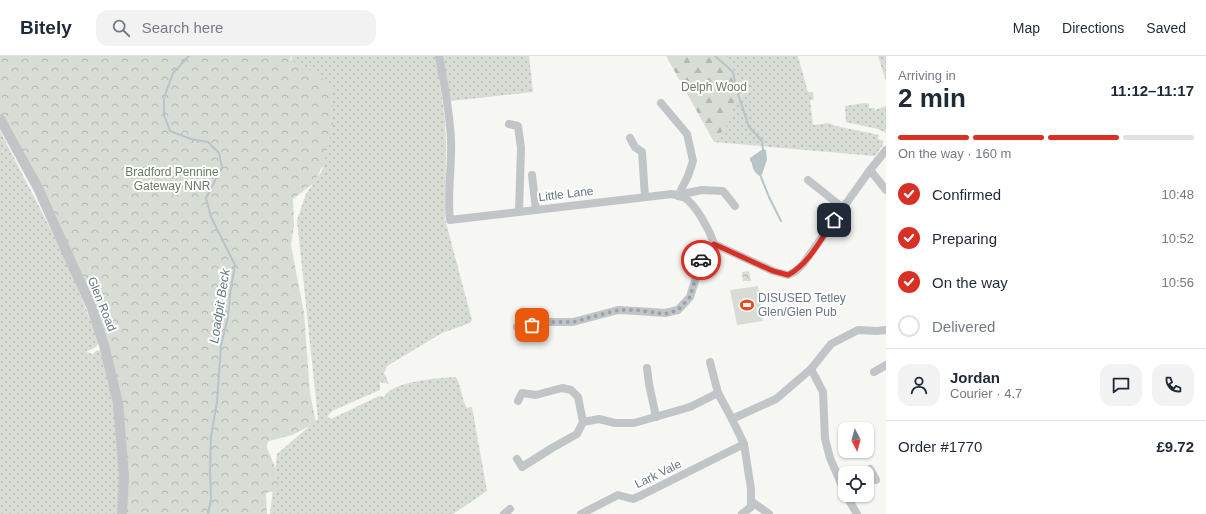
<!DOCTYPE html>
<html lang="en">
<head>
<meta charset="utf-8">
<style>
  body { margin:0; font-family:Helvetica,sans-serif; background:#f2f2f3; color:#1f2937; height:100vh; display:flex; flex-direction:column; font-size:15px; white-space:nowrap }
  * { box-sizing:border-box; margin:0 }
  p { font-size:13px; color:#747a83 }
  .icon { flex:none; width:22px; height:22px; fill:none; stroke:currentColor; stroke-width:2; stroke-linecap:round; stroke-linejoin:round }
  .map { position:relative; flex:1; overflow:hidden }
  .side { display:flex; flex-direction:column; background:#fff; width:320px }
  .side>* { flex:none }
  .needle { width:26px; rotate:174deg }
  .tools { position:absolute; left:838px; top:366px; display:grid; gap:8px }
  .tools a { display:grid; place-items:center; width:36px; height:36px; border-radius:8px; background:#fff; box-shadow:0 1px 3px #0004; font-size:20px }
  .pin { position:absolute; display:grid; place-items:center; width:34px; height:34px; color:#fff; margin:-17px; border-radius:8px; box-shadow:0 2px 6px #0006 }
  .courier { position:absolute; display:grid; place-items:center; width:40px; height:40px; margin:-20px; border:3px solid #d93025; border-radius:50%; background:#fff; color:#222; box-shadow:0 1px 5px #0007 }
  .overview em { font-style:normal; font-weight:600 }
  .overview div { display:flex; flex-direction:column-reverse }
  .overview { display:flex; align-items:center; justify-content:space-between; height:68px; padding:0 12px }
  h1 { font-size:26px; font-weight:600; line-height:30px }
  .bar { display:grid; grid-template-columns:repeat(4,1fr); gap:6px 4px; align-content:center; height:48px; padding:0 12px }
  .bar i { height:5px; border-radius:3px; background:#e0e1e3 }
  .bar .active { background:#d93025 }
  .bar p { grid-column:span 4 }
  .line { display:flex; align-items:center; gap:10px; padding:0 12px; border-top:1px solid #e0e1e3 }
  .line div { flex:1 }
  .round { display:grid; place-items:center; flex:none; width:42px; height:42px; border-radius:12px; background:#f2f2f3 }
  ol { padding:0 12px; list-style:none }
  li { display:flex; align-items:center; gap:12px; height:44px }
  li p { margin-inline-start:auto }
  li .icon { padding:4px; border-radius:50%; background:#d93025; color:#fff; stroke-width:4 }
  li:last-child { color:#747a83 }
  li i { width:22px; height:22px; border:2px solid #e0e1e3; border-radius:50% }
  header { display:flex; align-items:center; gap:24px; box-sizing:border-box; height:56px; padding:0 20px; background:#fff; border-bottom:1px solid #e0e1e3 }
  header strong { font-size:19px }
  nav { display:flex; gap:22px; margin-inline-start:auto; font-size:14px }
  .search { width:280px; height:36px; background:#f2f2f3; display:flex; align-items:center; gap:10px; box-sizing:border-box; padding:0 14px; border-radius:12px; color:#747a83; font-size:15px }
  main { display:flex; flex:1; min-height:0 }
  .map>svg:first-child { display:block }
</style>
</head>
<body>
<header>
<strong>Bitely</strong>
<div class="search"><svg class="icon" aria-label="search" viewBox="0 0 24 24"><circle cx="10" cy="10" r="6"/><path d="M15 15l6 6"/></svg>Search here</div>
<nav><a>Map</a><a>Directions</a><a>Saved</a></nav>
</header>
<main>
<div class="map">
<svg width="886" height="458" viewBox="0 0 886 458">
  <defs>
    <pattern id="grass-dots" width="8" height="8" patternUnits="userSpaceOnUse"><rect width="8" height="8" fill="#d7ddd4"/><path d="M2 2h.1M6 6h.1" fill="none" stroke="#b2b8b2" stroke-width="1.8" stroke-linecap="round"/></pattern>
    <pattern id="forest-firs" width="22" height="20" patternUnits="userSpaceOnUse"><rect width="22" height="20" fill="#d7ddd4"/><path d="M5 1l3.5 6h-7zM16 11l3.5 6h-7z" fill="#b2b8b2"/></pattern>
    <pattern id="park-crowns" width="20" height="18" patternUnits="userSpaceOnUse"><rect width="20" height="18" fill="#d7ddd4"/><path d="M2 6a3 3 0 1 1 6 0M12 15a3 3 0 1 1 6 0" fill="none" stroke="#b2b8b2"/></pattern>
  </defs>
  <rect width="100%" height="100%" fill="#f6f6f3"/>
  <g fill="url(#grass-dots)">
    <path d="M292,0h144l9,65 1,28 -1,70 27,101 -2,3 -28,10 -55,33 -3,7 5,11 -9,-2v8l-46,20 -7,6 4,3 48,-23 5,1c8,-16 55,-19 72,-20 6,10 5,22 11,31l5,-1 15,84 -34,23h-183l7,-60 41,-35 -21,-199 9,-26 17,-25 -32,-109z"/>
    <polygon points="442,0 529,0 533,36 451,45"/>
    <polygon points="722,0 798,0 808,36 813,36 814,44 810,44 813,69 829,67 836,70 879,79 878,83 884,85 882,90 875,100 714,86 728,67 733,49 744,38 743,26"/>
    <polygon points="878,0 886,0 886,25"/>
    <polygon points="865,47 869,48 869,52 875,52 875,54 886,50 886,77 878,73 846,66 845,50"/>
    <polygon points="0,75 66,203 99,286 96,291 86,296 93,298 96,295 100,294 115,352 120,403 118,458 0,458"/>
  </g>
  <polygon fill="url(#forest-firs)" points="666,0 722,0 743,26 744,38 733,49 728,67 714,86"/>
  <g fill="url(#park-crowns)">
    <polygon points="0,0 291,0 290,4 318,18 332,34 333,67 325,104 315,126 293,143 294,169 291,189 304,257 310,337 316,367 292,379 269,385 267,388 267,392 277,416 279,434 266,437 267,458 125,458 111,300 16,85 0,57"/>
    <polygon points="749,215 751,225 743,225 742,216"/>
  </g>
  <polygon fill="#d7ddd4" points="758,230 763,265 737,269 730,234"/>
  <path fill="#b7c4c8" d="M763,93l3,1 1,10 -6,17c-5,-3 -9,-8 -9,-14l-2,-2v-3z"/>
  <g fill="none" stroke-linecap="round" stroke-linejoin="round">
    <g stroke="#b7c4c8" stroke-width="2">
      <polyline points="189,0 173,17 164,42 164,59 170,75 191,83 208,86 219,97 222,111 206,142 211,161 235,209 230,238 228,261 221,289 217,346 211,380 210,415 211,443 208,458"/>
      <polyline points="715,0 733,16 737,35 749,71 762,85 763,93"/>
      <polyline points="761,121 769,141 781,165"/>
    </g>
    <g stroke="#c1c5c8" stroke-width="8">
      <path d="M439,0c5,28 11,56 12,85 1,26 -4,52 -1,79l222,-26c4,1 9,2 13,4 11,7 25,33 29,46l59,27 15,4 8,-4 7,-7 67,-94 16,-20"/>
      <polyline points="661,47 687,78 693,105 688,120 678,140"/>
      <polyline points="509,68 518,70 521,92 519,156"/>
      <polyline points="630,82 635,91 642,96 645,141"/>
      <polyline points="870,114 886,134"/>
      <polyline points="532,119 536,154"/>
      <polyline points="808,124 843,152"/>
      <polyline points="678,139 702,134 723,135 735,150"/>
      <polyline points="517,271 547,266 573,266 618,254 637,255 665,257 678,254 690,241 703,199 714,188"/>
      <polyline points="647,312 649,328 656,361"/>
      <polyline points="811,313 823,336 825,383 830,402 845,437"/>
      <polyline points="874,316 886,309"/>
      <polyline points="718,337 732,363"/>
      <polyline points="518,345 522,337 536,339 562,332 571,334 578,341 583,366"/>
      <polyline points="517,403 522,411 552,392 577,378 583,366 599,363 615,367 634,367 690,351 718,337 710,306"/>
      <polyline points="862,417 870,413 876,424"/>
      <polyline points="846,439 857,458"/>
      <polyline points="751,445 769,458"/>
      <polyline points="504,458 510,453"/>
      <polyline points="581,458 618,439 633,443 642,439 744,388"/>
      <polyline points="742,458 751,451 751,433 744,388 732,363 776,343 811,313 831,288 858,274 877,275 886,274"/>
    </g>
    <polyline stroke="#c1c5c8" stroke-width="10" points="0,63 38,132 91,250 104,289 118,347 124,421 122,458"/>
  </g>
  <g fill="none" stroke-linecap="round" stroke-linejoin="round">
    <polyline stroke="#98a3ab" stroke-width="4" stroke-dasharray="0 7.2" points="532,269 547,266 573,266 618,254 637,254 665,258 678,254 690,241 701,204"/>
    <path stroke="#d93025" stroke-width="5" d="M701,204l2,-5 11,-11 59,27 15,4c21,-11 33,-36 46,-55"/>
  </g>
  <defs>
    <symbol id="stadium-bare" viewBox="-9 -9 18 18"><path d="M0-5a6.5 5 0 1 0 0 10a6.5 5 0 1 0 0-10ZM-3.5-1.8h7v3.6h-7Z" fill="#e34f25" stroke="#fff" stroke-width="2.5" paint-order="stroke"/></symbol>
  </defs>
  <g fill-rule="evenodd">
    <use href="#stadium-bare" x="737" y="239" width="20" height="20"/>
  </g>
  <g text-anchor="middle" stroke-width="4" stroke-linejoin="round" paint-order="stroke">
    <g font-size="12" fill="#697b64" stroke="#fff">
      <text x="714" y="35">Delph Wood</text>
      <text x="172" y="120">Bradford Pennine<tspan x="172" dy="14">Gateway NNR</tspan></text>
    </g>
    <g font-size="12" fill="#657784" stroke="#fff">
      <text transform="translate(566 138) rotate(-7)" y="4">Little Lane</text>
      <text transform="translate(102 248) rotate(68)" y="4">Glen Road</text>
      <text transform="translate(658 418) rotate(-26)" y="4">Lark Vale</text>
    </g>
    <g font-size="12" fill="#657784" stroke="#fff" text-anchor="start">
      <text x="758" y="246">DISUSED Tetley<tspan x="758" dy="14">Glen/Glen Pub</tspan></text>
    </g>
    <g font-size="13" font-style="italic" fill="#617880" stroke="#fff">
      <text transform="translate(219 250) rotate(-81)" y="5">Loadpit Beck</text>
    </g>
  </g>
</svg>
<div class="tools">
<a><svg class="needle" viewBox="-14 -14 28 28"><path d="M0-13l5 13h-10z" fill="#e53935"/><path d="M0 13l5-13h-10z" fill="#747a83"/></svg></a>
<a><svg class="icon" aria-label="locate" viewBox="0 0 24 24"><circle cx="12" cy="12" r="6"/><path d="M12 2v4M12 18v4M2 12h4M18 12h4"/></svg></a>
</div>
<div class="pin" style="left:532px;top:269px;background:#ea580c"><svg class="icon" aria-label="bag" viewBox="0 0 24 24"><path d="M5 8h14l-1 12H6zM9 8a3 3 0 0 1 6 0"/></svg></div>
<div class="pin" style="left:834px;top:164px;background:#1f2937"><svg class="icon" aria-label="home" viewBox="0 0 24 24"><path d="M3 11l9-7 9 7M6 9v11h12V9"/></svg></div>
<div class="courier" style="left:701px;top:204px"><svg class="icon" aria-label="car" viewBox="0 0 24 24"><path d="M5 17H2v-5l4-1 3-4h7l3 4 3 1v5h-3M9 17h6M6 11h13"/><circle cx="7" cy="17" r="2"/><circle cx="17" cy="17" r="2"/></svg></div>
</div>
<section class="side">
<div class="overview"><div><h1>2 min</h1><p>Arriving in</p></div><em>11:12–11:17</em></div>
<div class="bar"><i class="active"></i><i class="active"></i><i class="active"></i><i></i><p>On the way · 160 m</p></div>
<ol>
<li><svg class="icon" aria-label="check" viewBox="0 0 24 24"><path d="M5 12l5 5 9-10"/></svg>Confirmed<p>10:48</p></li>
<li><svg class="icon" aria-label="check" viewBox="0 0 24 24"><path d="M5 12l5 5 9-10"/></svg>Preparing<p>10:52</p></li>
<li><svg class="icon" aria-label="check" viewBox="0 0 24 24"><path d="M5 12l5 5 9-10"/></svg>On the way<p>10:56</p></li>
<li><i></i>Delivered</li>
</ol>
<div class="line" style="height:72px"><a class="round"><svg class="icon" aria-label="person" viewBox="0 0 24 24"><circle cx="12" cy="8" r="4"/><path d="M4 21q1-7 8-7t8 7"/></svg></a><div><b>Jordan</b><p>Courier · 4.7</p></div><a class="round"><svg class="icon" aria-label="chat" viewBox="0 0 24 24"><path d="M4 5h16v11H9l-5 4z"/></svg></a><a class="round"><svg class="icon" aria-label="phone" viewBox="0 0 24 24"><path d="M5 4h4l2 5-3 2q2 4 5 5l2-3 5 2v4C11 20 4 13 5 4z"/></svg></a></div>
<div class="line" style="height:52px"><div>Order #1770</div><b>£9.72</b></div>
</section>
</main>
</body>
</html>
